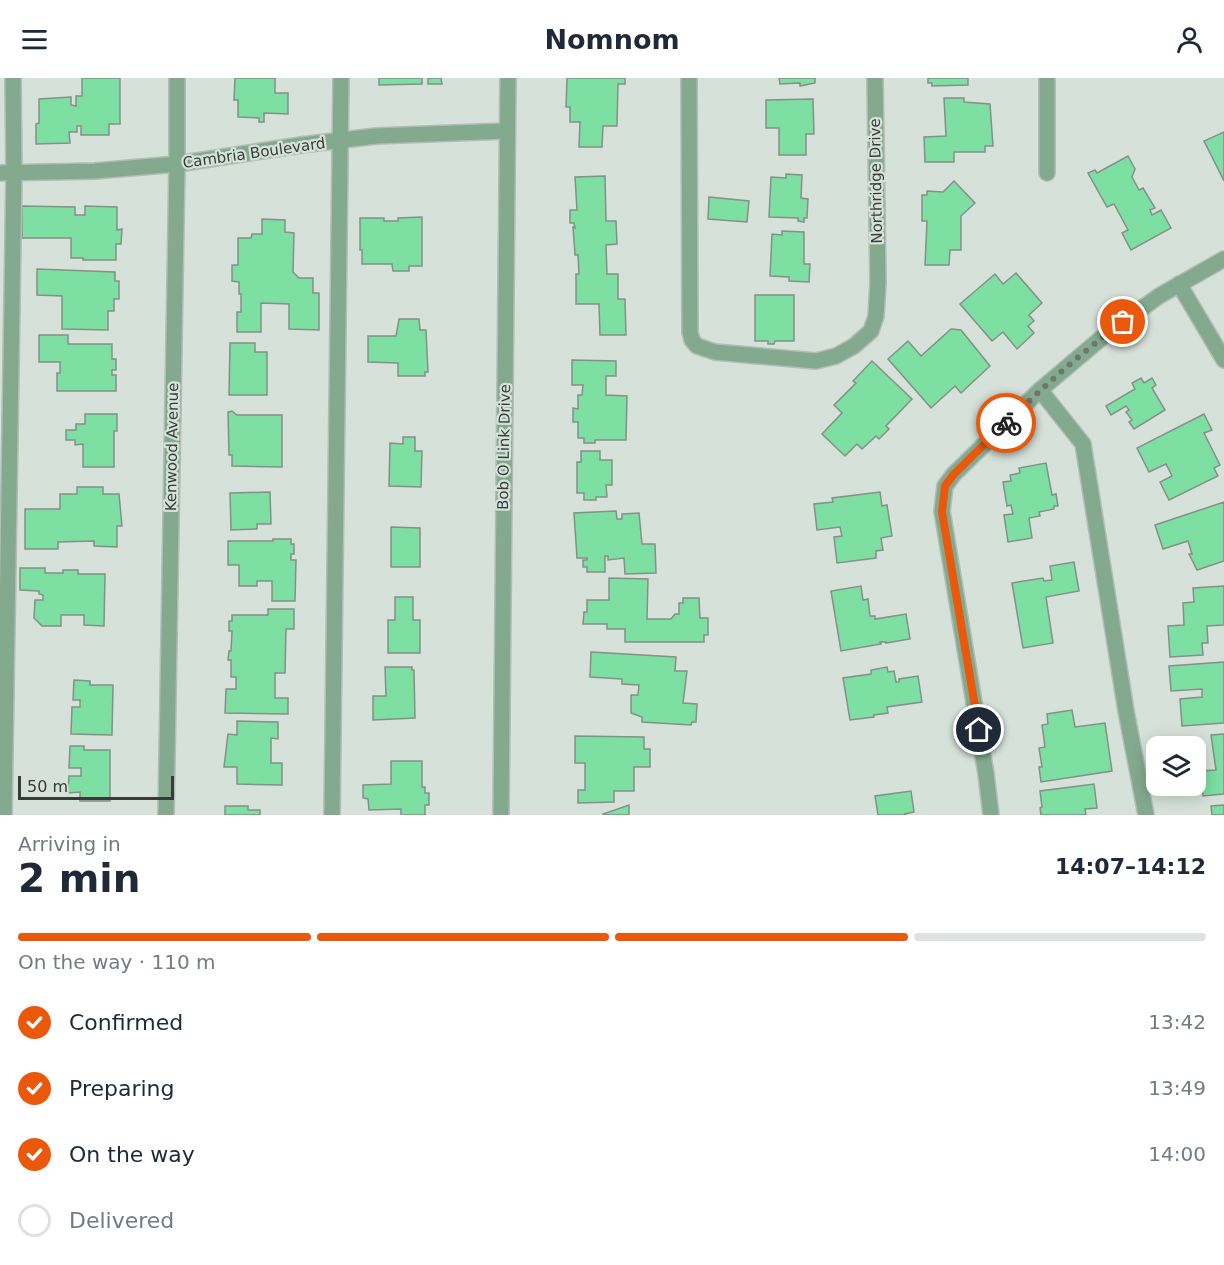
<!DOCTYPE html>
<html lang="en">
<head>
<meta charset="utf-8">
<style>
  body { margin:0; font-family:"DejaVu Sans",sans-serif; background:#f6f6f7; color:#1f2937; height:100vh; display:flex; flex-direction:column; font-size:22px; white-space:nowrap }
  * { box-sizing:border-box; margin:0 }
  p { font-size:20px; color:#747a83 }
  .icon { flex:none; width:33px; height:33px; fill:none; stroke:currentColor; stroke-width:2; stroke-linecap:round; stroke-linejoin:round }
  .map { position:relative; height:737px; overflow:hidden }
  .details { display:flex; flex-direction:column; background:#fff; flex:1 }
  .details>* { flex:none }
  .controls { position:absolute; left:1146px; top:658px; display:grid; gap:12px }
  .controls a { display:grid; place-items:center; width:60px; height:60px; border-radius:12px; background:#fff; box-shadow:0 3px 15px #0003; font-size:30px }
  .scale { position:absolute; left:18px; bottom:15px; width:156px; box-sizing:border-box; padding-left:6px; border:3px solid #373c39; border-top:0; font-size:16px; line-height:21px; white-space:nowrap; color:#373c39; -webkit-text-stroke:4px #d6e2d9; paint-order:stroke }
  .pin { position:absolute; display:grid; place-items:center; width:51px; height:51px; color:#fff; margin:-26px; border:3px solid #fff; border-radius:50%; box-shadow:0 2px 6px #0007 }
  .courier { position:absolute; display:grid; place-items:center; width:60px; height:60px; margin:-30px; border:4px solid #ea580c; border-radius:50%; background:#fff; color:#222; box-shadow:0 2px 8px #0007 }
  .summary em { font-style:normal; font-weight:700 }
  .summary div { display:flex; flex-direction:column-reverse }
  .summary { display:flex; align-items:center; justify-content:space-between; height:102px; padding:0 18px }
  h1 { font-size:39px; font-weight:700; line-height:45px }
  .bar { display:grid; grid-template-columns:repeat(4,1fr); gap:9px 6px; align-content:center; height:72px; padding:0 18px }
  .bar i { height:8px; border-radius:4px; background:#e0e1e3 }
  .bar .on { background:#ea580c }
  .bar p { grid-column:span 4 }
  ol { padding:0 18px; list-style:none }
  li { display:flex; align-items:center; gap:18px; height:66px }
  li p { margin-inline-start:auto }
  li .icon { padding:6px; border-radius:50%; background:#ea580c; color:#fff; stroke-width:4 }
  li:last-child { color:#747a83 }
  li i { width:33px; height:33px; border:3px solid #e0e1e3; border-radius:50% }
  header { display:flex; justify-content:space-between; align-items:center; height:78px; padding:0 18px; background:#fff; font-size:27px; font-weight:700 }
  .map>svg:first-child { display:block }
</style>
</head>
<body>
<header><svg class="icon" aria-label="menu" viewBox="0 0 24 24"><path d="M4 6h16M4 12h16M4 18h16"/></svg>Nomnom<svg class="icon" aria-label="person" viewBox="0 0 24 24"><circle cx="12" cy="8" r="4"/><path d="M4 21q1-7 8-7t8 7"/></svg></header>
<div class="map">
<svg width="1224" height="737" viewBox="0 0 1224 737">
  <rect width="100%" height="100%" fill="#d6e2d9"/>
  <g fill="#7ddfa2" stroke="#859088" stroke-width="1.5">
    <polygon points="82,0 120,0 120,46 109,46 109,57 81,57 81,48 77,48 77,54 69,54 70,65 36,66 36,46 39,45 39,21 71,19 71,27 76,28 76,18 82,18"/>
    <polygon points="235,0 275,0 275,15 288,15 288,36 264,35 264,44 259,44 259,40 238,39 238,22 234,22"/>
    <polygon points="379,0 422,0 422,6 379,7"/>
    <polygon points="428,0 441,0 442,6 428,6"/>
    <polygon points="567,0 625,0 625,6 618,6 617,48 603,48 602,69 579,69 580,44 570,44 570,29 566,29"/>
    <polygon points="779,0 815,0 815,5 800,8 800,5 780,6"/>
    <polygon points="928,0 968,0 968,7 932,8 932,5 928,5"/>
    <polygon points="944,20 964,20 964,24 990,26 993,68 985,68 985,74 954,74 954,84 925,84 924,59 946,58"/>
    <polygon points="813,21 814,56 806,56 806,77 779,77 779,50 766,50 766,22"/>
    <polygon points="1224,54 1224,103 1204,63"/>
    <polygon points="1128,78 1135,91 1132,99 1139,112 1143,110 1155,130 1150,132 1152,137 1161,132 1171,150 1131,172 1122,155 1128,152 1114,126 1107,129 1088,95 1095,92 1097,95"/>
    <polygon points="786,96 802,97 801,120 808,121 807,140 804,140 804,144 798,143 798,140 769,139 771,99 786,100"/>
    <polygon points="605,98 606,143 616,143 617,166 606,167 607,196 618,196 618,221 625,221 626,257 600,257 599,226 576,226 576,196 579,196 578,177 575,177 573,149 575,150 574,145 570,145 570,132 577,132 575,99"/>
    <polygon points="954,103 975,125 961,138 961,172 950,172 949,187 925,187 927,143 922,143 922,117 927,117 927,113 943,114"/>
    <polygon points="709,119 749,123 747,144 708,141"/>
    <polygon points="22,128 75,129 75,137 85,137 85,128 117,129 117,152 122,151 121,166 116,166 116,182 83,182 83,180 71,180 71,160 22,160"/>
    <polygon points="422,139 422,188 409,188 409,193 393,193 392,186 362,186 362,172 360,172 360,140 384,140 384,143 398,143 398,140"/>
    <polygon points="262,141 285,142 285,154 294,155 293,194 299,200 313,200 313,215 319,215 319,252 289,251 289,226 261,225 261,254 237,254 237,234 241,234 241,216 239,216 239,204 232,203 232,187 238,187 238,160 251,160 252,156 262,156"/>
    <polygon points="782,153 804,154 804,186 810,186 809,204 789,203 789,199 770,198 772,156 782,157"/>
    <polygon points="37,191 115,194 115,203 119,203 119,221 114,221 114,233 108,233 108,252 62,251 62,218 37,217"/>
    <polygon points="1016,195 1042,225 1029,237 1034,243 1028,248 1034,255 1017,271 1003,254 992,263 960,226 995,196 1003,206"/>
    <polygon points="755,217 794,217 794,263 775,263 774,266 768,266 768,263 755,263"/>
    <polygon points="399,241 419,241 420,252 426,252 428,294 425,294 425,298 398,298 398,285 368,284 368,258 396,258"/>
    <polygon points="951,251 961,252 990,288 961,315 955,308 931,330 888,281 908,263 921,278"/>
    <polygon points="39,257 68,257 68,266 112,266 112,281 116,281 116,292 112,292 112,297 116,297 116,313 57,313 57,295 60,295 60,284 39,284"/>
    <polygon points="230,265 255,265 255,274 267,274 267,317 229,317"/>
    <polygon points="572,282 616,283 616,298 606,298 606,317 627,318 626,362 595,362 595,365 584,365 584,360 578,360 578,344 573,344 573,330 578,331 578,317 582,317 583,307 572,307"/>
    <polygon points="872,283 912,321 886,348 889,351 879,361 876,358 862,371 857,366 845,378 822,356 842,335 834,327 856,305 853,303"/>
    <polygon points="1141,300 1144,305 1152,300 1156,307 1152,310 1165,332 1134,351 1129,344 1132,342 1126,334 1129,332 1126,328 1111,337 1106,328 1135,311 1132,305"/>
    <polygon points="232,333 237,337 282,337 282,389 232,388 232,377 229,377 228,334"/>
    <polygon points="85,336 117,336 117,353 114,353 114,389 83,389 83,366 75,367 75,362 66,362 66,352 76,352 76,346 85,346"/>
    <polygon points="1204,336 1212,352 1204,355 1220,387 1214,390 1218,398 1169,422 1160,404 1172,398 1166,386 1149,394 1137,370"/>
    <polygon points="403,359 415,359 415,373 422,373 421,409 389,408 390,365 403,366"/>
    <polygon points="581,373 600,373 600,382 612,382 612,407 606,407 607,419 596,419 596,422 584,422 584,415 577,415 577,384 581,384"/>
    <polygon points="1046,385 1052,417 1056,416 1058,428 1054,428 1054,431 1039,434 1040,438 1029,440 1032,460 1008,464 1004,437 1013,436 1011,427 1007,428 1003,404 1011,403 1010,397 1020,395 1019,390"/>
    <polygon points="77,409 103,409 103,416 119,416 122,448 117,448 117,469 94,468 94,463 58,464 58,471 25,471 25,431 60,431 60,416 77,416"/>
    <polygon points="270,414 271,446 257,446 257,451 231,452 230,415"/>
    <polygon points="880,414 882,428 887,427 892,458 881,460 883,472 876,473 876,480 837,485 834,459 842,458 840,449 817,452 814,426 833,424 832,420"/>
    <polygon points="1224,424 1224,483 1197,492 1189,476 1192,476 1188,463 1163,471 1155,447"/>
    <polygon points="616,433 617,441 622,441 622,436 639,435 642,466 655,466 656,495 625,496 624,480 608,482 608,478 605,478 605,494 587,494 587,489 583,489 583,482 587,482 587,480 577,480 574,435"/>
    <polygon points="391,449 420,450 420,489 391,489"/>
    <polygon points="273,461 291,461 291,466 294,466 294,476 291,476 291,482 296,482 295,523 272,523 272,503 257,503 257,508 239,508 239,487 228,487 228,463 273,463"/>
    <polygon points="1074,484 1079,513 1046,519 1053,565 1023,570 1012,505 1043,500 1044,503 1052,502 1050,488"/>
    <polygon points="20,490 45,490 45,495 63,495 63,492 78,492 78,496 105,496 104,548 84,547 84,537 61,537 61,548 42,548 34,540 35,522 43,522 43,517 39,516 39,513 20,512"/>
    <polygon points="609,500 648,501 647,541 671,541 675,536 679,536 679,525 683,525 683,520 699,520 700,540 708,540 708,557 704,557 704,564 625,564 625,551 607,551 607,546 583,546 584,534 587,534 587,522 609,522"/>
    <polygon points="861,508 863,522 868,521 870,538 875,538 875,541 906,536 910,561 886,565 886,564 880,564 881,566 841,573 831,513"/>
    <polygon points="1224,508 1224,547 1207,548 1208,565 1202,565 1203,577 1170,579 1168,548 1184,547 1183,525 1194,524 1193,510"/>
    <polygon points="395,519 413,519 413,542 420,542 420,575 388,575 388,542 395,542"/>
    <polygon points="268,531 294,531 294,551 286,551 285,595 275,595 275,620 288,620 288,636 225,635 226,611 236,611 236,599 231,599 231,582 228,582 229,573 231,573 232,553 229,553 229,543 232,543 232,537 268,537"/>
    <polygon points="591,574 676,579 675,593 687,593 683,625 697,626 696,644 692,644 691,647 642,644 642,639 631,635 631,617 638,617 639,607 622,606 622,601 590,599"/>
    <polygon points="1224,584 1224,645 1182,648 1180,621 1202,619 1202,611 1171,613 1169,588"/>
    <polygon points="385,589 412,589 412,592 414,592 415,640 373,642 373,618 386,618"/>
    <polygon points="887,589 888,594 894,593 896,604 899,604 899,601 918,598 922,624 887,629 888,635 874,637 874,639 850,642 843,600 871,596 871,592"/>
    <polygon points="74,602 90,603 90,607 113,607 112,657 71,656 72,629 80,629 80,622 73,622"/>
    <polygon points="1072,632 1075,649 1105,645 1112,693 1041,704 1039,689 1042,689 1039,670 1045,669 1042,647 1048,646 1047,636"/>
    <polygon points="237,643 278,644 278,661 271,660 271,685 282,685 282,707 237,706 237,689 224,689 228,656 237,657"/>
    <polygon points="1224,656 1224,716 1203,718 1201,693 1216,692 1211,657"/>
    <polygon points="575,658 644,659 644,671 650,671 650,689 634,689 634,713 614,713 614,724 578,725 578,712 585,712 585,685 575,685"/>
    <polygon points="70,668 84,668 84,672 110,672 110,723 80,723 80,714 68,715 69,698 81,698 81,690 69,690"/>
    <polygon points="391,683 422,683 422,709 425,709 425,715 429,715 429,727 425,727 425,737 401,737 401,731 369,732 368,721 363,720 363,707 391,706"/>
    <polygon points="1094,706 1097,730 1085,731 1086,737 1041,737 1040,730 1042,729 1040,713"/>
    <polygon points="911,713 914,734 905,736 906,737 878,737 875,718"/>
    <polygon points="629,727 629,737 603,737 603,736"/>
    <polygon points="1224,727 1224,737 1212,737 1211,728"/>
    <polygon points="225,728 248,728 248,732 260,732 260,737 225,737"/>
  </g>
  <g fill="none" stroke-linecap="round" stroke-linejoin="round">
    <defs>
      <g id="minor">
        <polyline points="689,0 690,254 692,262 697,268 715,274 816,283 836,278 854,268 871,253 876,238 878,205 875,0"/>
        <polyline points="0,95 95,93 177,86 301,67 376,58 507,53"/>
        <polyline points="1047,95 1047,0"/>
        <polyline points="1179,206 1224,282"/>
        <polyline points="1040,312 1083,366 1126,633 1146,737"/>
        <polyline points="4,737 14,95 13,0"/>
        <polyline points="166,737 177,86 177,0"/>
        <polyline points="332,737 341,0"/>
        <polyline points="501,737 508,0"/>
        <polyline points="991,737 986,696 942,433 945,408 954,396 1040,312 1105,257 1159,218 1224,181"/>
      </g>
    </defs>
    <use href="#minor" stroke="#b3bdb6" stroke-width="18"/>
    <use href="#minor" stroke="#83aa8f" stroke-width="15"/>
  </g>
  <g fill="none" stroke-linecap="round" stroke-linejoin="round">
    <path stroke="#6f7671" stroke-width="6" stroke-dasharray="0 10.8" d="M1006,345c37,-36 76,-71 117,-101"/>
    <polyline stroke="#ea580c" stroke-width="8" points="979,652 942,434 945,408 954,396 1006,345"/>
  </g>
  <g text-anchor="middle" stroke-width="4.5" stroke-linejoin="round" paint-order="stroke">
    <g font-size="15" fill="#373c39" stroke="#d6e2d9">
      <text transform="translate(254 75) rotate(-8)" y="5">Cambria Boulevard</text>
      <text transform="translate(876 103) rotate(-91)" y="5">Northridge Drive</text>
      <text transform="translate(172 369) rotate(-89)" y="5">Kenwood Avenue</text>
      <text transform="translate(504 369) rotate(-89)" y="5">Bob O Link Drive</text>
    </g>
  </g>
</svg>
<div class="controls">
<a><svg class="icon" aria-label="layers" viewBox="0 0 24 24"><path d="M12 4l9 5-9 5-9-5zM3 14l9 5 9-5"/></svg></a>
</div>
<div class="scale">50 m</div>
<div class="pin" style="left:1123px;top:244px;background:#ea580c"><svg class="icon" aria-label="bag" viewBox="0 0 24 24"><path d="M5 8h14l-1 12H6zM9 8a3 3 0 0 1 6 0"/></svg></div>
<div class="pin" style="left:979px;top:652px;background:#1f2937"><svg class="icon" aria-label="home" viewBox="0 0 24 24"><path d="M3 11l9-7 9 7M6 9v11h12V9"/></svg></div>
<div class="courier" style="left:1006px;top:345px"><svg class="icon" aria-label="bike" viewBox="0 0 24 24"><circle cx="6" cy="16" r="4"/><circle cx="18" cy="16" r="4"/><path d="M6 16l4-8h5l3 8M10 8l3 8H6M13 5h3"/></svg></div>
</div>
<section class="details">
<div class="summary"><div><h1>2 min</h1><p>Arriving in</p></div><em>14:07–14:12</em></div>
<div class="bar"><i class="on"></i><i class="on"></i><i class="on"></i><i></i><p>On the way · 110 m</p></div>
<ol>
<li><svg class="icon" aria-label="check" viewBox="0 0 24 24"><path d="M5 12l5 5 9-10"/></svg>Confirmed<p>13:42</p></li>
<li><svg class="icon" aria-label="check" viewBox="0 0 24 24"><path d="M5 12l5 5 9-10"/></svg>Preparing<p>13:49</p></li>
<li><svg class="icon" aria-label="check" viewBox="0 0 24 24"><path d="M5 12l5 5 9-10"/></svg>On the way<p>14:00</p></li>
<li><i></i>Delivered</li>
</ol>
</section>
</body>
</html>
